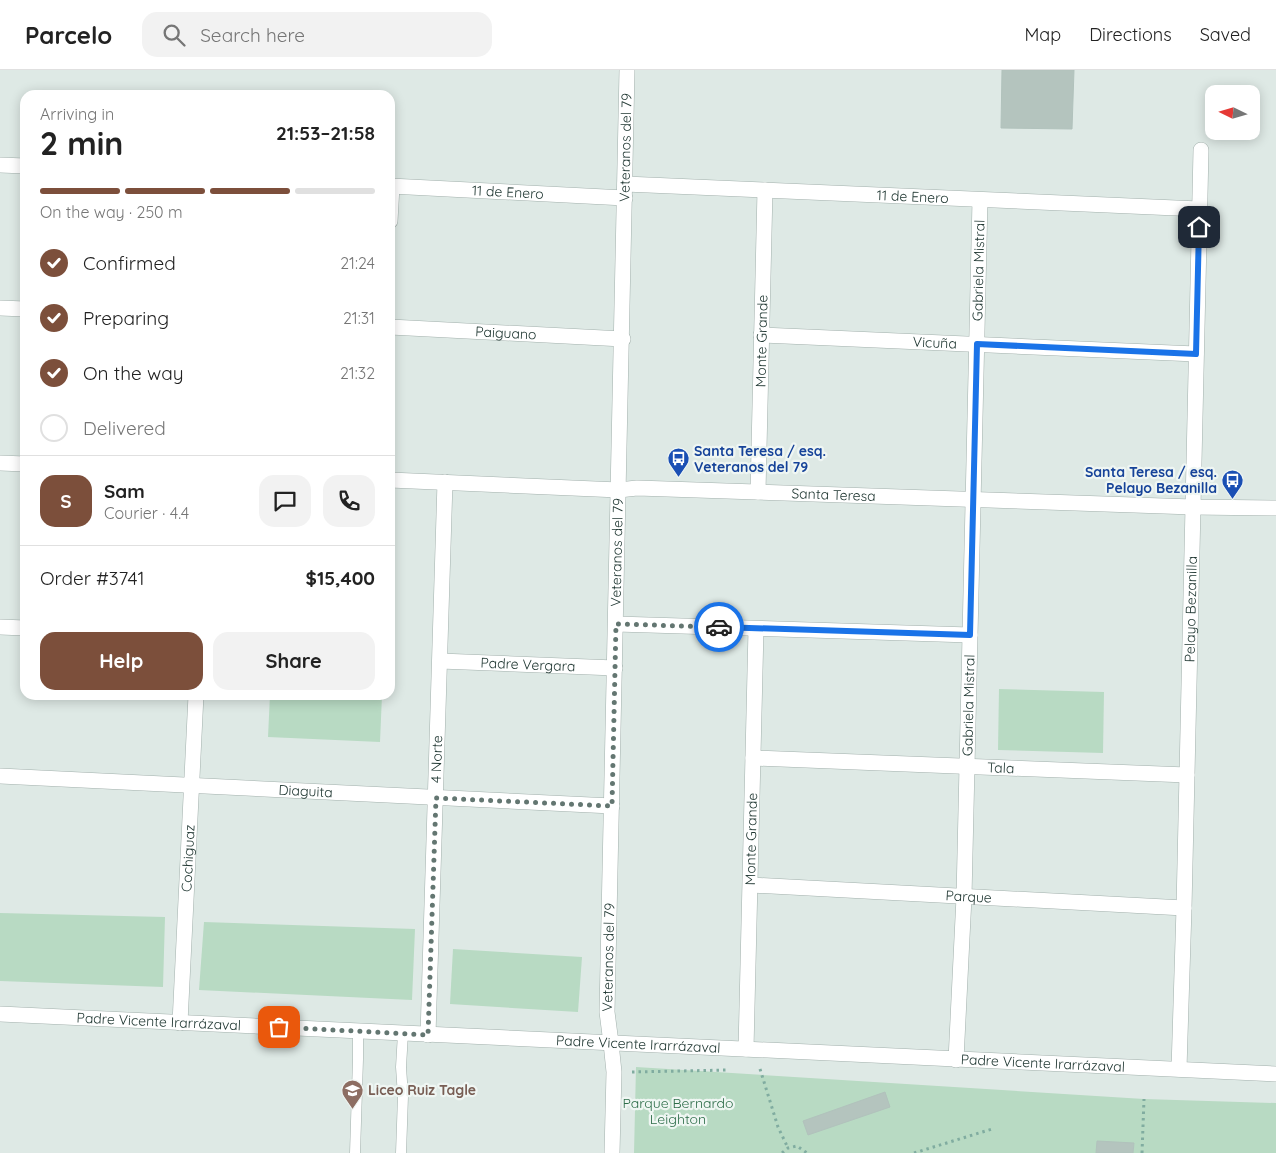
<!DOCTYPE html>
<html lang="en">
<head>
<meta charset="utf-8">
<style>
  body { margin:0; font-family:Quicksand,sans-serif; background:#f2f2f2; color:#222; height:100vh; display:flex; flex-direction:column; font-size:19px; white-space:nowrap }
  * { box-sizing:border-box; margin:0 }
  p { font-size:16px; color:#767676 }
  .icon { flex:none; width:28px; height:28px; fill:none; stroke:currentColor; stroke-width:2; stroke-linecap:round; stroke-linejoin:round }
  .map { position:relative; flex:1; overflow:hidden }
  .drawer { position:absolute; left:20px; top:20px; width:375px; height:610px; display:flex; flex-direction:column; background:#fff; border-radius:15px; box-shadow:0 2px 12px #0003 }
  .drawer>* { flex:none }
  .needle { width:32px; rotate:275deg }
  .buttons { position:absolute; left:1205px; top:15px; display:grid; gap:10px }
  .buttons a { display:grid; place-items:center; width:55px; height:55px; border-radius:10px; background:#fff; box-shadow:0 2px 12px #0003; font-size:25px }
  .pin { position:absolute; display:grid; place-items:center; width:42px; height:42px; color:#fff; margin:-21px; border-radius:10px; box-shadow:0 2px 8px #0006 }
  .courier { position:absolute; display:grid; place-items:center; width:50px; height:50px; margin:-25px; border:4px solid #1a73e8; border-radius:50%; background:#fff; color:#222; box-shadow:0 1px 6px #0007 }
  .head em { font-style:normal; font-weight:800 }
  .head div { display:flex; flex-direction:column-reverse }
  .head { display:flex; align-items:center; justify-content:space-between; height:85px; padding:0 20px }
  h1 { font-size:32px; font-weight:800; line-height:38px }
  .bar { display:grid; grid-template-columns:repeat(4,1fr); gap:8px 5px; align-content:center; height:60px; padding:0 20px }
  .bar i { height:6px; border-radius:4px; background:#e0e0e0 }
  .bar .active { background:#7c4f3b }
  .bar p { grid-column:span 4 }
  .line { display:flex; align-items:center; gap:12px; padding:0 20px; border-top:1px solid #e0e0e0 }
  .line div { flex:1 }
  .round { display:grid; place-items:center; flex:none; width:52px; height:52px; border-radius:15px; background:#f2f2f2 }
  ol { padding:0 20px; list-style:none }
  li { display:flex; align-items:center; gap:15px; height:55px }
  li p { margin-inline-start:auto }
  li .icon { padding:5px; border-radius:50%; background:#7c4f3b; color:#fff; stroke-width:4 }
  li:last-child { color:#767676 }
  li i { width:28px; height:28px; border:2px solid #e0e0e0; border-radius:50% }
  .button { display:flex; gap:10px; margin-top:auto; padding:10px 20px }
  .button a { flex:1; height:58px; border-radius:15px; background:#7c4f3b; color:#fff; font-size:20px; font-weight:800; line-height:58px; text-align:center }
  .button a+a { background:#f2f2f2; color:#222 }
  header { display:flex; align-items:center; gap:30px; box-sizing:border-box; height:70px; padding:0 25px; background:#fff; border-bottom:1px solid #e0e0e0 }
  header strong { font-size:24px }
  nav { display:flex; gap:28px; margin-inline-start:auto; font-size:18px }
  .search { width:350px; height:45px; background:#f2f2f2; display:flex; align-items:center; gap:12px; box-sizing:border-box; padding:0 18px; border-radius:15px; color:#767676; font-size:19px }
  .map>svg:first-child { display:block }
</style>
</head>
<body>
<header>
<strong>Parcelo</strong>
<div class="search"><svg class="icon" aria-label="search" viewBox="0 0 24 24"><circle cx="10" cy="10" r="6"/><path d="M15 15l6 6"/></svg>Search here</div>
<nav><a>Map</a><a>Directions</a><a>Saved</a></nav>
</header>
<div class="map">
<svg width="1276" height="1083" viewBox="0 0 1276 1083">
  <rect width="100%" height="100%" fill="#dee9e5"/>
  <g fill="#b8dac3">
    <polygon points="999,619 1104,622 1103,683 998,680"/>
    <polygon points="270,625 382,625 380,672 268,667"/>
    <polygon points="0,843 165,847 163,917 0,911"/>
    <polygon points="204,852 415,859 412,930 199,920"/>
    <polygon points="453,879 582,887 578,942 450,934"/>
    <polygon points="636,997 1144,1029 1276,1033 1276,1083 634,1083"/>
  </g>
  <g fill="#b4c4be" stroke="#b1c2bc">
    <polygon points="1002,0 1074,0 1072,59 1001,58"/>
    <polygon points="885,1022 890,1037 808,1065 803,1051"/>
    <polygon points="1097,1071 1134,1073 1133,1083 1096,1083"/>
  </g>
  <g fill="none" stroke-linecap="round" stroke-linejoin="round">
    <defs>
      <g id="service">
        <polyline points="355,1083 358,989 358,961"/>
        <polyline points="401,1083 403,1026 401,997 403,963"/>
      </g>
      <g id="minor">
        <polyline points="0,95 25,96"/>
        <path id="s1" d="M625,114l574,25"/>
        <path id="s2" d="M390,116l235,12"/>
        <polyline points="390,151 392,116"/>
        <polyline points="0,238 25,239"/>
        <path id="s3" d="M390,257l233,12"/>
        <path id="s4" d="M761,265l435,19"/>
        <polyline points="0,393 25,394"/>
        <path id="s5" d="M390,410l229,10 18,-2 556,19 83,1"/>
        <path id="s6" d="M758,422l7,-302"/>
        <polyline points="616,554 970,565"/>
        <polyline points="0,557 25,558"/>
        <path id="s7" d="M440,591l175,7"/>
        <path id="s8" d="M753,688l434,17"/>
        <path id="s9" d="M0,706l612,30"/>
        <path id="s10" d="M751,815l433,23"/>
        <path id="s11" d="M180,953l16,-328"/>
        <path id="s12" d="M428,965l17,-553"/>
        <path id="s13" d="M611,973l-4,-31 20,-942"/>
        <path id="s14" d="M746,979l10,-420"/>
        <path id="s15" d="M956,990l8,-163 16,-697"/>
        <path id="s16" d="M1179,999l5,-161 17,-758"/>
      </g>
      <g id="tertiary">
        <path id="s17" d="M0,944l1276,60"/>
        <polyline points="611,973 614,1002 612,1083"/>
      </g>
    </defs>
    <use href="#service" stroke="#a2b0ac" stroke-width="11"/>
    <use href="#minor" stroke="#a2b0ac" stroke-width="16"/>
    <use href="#tertiary" stroke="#a2b0ac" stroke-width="16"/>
    <g stroke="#80aca0" stroke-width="3" stroke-dasharray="2.5 4" stroke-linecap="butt">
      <polyline points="760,999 778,1057 788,1078"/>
      <polyline points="632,1002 728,1000"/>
      <polyline points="782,1083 788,1078 797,1076 807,1083"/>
      <polyline points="914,1083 992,1059"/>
      <polyline points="1142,1083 1144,1029"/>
    </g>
    <use href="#service" stroke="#fff" stroke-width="10"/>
    <use href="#minor" stroke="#fff" stroke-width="15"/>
    <use href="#tertiary" stroke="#fff" stroke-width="15"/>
  </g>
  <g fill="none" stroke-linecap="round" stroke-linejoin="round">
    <polyline stroke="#637671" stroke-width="5" stroke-dasharray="0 9" points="279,957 428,965 436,728 612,736 616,554 719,557"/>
    <polyline stroke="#1a73e8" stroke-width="6" points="719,557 970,565 977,274 1196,284 1199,157"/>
  </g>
  <defs>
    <symbol id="bus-pin" viewBox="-11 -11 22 30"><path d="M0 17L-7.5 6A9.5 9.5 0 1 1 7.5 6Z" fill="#1a4fb4" stroke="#eff6f3"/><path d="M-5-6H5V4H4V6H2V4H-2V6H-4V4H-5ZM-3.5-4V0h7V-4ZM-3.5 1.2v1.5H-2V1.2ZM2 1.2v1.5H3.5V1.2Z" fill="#fff"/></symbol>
    <symbol id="school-pin" viewBox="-11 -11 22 30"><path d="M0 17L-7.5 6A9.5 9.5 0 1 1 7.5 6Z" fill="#8d6e63" stroke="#eff6f3"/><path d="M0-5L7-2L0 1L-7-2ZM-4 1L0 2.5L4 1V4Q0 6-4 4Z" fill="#fff"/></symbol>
  </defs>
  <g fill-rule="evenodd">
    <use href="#bus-pin" x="666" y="376" width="25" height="34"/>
    <use href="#bus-pin" x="1220" y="398" width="25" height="34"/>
    <use href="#school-pin" x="340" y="1008" width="25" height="34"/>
  </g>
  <g text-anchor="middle" stroke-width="4.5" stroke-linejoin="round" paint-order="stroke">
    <g font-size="14" fill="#213833" stroke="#eff6f3">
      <text dy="5" stroke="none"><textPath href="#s13" startOffset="896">Veteranos del 79</textPath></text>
      <text dy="5" stroke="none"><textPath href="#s2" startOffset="118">11 de Enero</textPath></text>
      <text dy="5" stroke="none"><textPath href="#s1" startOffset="288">11 de Enero</textPath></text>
      <text dy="5" stroke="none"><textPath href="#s15" startOffset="790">Gabriela Mistral</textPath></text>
      <text dy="5" stroke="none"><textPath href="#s3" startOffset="116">Paiguano</textPath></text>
      <text dy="5" stroke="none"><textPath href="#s6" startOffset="151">Monte Grande</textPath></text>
      <text dy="5" stroke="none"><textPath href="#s4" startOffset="174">Vicuña</textPath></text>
      <text dy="5" stroke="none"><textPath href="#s5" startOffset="444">Santa Teresa</textPath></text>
      <text dy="5" stroke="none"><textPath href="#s13" startOffset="491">Veteranos del 79</textPath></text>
      <text dy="5" stroke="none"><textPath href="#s16" startOffset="460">Pelayo Bezanilla</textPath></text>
      <text dy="5" stroke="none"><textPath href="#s7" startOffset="88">Padre Vergara</textPath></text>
      <text dy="5" stroke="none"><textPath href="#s15" startOffset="355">Gabriela Mistral</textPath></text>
      <text dy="5" stroke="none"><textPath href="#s12" startOffset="276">4 Norte</textPath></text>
      <text dy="5" stroke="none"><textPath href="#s8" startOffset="248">Tala</textPath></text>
      <text dy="5" stroke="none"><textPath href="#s9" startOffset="306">Diaguita</textPath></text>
      <text dy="5" stroke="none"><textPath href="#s14" startOffset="210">Monte Grande</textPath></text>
      <text dy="5" stroke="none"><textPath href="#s11" startOffset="165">Cochiguaz</textPath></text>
      <text dy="5" stroke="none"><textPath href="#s10" startOffset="218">Parque</textPath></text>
      <text dy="5" stroke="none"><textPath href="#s13" startOffset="86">Veteranos del 79</textPath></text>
      <text dy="5" stroke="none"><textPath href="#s17" startOffset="159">Padre Vicente Irarrázaval</textPath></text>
      <text dy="5" stroke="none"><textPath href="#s17" startOffset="639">Padre Vicente Irarrázaval</textPath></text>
      <text dy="5" stroke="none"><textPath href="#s17" startOffset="1044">Padre Vicente Irarrázaval</textPath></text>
    </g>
    <g font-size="14" font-weight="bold" fill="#164399" stroke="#eff6f3" text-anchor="start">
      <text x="694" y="386">Santa Teresa / esq.<tspan x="694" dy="16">Veteranos del 79</tspan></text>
      <text x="1217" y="407" text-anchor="end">Santa Teresa / esq.<tspan x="1217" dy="16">Pelayo Bezanilla</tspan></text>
    </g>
    <g font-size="14" font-weight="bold" fill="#785e54" stroke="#eff6f3" text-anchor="start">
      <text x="368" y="1025">Liceo Ruiz Tagle</text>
    </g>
    <g font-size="14" fill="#2d6d49" stroke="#eff6f3">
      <text x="678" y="1038">Parque Bernardo<tspan x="678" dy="16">Leighton</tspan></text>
    </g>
  </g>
</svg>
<div class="buttons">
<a><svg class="needle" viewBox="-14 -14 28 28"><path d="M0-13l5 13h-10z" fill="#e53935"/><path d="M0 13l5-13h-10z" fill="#767676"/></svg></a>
</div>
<div class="pin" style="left:279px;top:957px;background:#ea580c"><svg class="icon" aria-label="bag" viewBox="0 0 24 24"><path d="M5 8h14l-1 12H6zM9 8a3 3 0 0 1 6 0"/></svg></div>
<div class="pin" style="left:1199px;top:157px;background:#1f2937"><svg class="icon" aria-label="home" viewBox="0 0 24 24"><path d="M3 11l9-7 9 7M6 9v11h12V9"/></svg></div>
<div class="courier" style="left:719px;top:557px"><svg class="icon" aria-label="car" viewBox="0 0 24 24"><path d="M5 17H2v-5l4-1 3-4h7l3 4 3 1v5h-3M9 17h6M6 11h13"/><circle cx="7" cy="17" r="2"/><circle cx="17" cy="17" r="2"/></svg></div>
<section class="drawer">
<div class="head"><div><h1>2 min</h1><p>Arriving in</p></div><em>21:53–21:58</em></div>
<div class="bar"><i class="active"></i><i class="active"></i><i class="active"></i><i></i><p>On the way · 250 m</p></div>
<ol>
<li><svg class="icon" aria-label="check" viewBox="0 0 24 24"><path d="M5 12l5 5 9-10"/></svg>Confirmed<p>21:24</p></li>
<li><svg class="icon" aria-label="check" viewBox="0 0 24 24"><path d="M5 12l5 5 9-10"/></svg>Preparing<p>21:31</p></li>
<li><svg class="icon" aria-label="check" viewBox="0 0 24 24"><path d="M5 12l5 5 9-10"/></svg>On the way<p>21:32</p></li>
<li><i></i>Delivered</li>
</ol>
<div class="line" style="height:90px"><b class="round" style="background:#7c4f3b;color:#fff">S</b><div><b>Sam</b><p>Courier · 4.4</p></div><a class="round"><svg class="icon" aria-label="chat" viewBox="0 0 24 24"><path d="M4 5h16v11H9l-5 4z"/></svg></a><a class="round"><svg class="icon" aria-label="phone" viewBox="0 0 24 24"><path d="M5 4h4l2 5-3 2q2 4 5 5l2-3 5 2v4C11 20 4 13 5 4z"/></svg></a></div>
<div class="line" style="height:65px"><div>Order #3741</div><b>$15,400</b></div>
<div class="button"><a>Help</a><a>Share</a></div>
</section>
</div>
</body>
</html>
